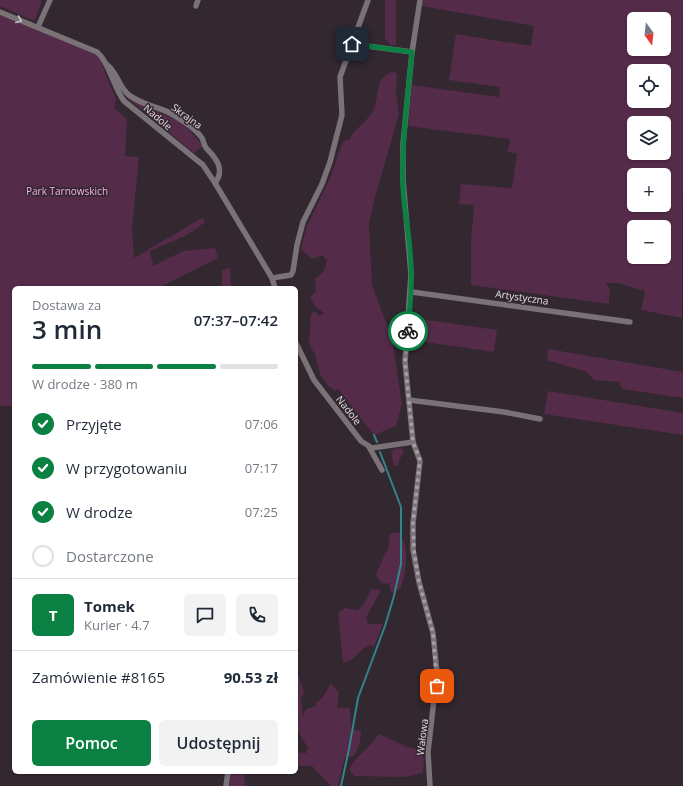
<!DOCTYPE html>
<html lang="pl">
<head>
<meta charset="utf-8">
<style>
  body { margin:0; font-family:"Open Sans",sans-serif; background:#f2f2f3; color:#1f2937; height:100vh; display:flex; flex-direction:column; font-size:15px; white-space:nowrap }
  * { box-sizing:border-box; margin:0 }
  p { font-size:13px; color:#747a83 }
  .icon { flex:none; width:22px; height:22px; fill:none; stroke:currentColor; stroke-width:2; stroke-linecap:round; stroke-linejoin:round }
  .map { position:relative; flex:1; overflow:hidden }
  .sheet { position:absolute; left:12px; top:286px; width:286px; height:488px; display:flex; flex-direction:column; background:#fff; border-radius:6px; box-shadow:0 1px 3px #0004 }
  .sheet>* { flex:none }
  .needle { width:26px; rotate:165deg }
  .tools { position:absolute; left:627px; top:12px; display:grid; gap:8px }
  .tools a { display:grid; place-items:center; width:44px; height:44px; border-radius:6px; background:#fff; box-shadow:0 1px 3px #0004; font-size:20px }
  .pin { position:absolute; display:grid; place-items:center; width:34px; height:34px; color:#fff; margin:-17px; border-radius:8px; box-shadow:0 2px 6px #0006 }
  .courier { position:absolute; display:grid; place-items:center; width:40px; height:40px; margin:-20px; border:3px solid #0b8043; border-radius:50%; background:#fff; color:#222; box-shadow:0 1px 5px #0007 }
  .headline em { font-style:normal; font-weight:600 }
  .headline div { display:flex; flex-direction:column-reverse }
  .headline { display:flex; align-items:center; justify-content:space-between; height:68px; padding:0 20px }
  h1 { font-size:26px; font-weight:600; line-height:30px }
  .bar { display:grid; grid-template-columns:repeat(4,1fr); gap:6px 4px; align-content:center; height:48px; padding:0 20px }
  .bar i { height:5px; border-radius:3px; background:#e0e1e3 }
  .bar .selected { background:#0b8043 }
  .bar p { grid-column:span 4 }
  .line { display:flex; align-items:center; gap:10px; padding:0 20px; border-top:1px solid #e0e1e3 }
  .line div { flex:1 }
  .round { display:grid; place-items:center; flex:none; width:42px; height:42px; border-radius:6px; background:#f2f2f3 }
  ol { padding:0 20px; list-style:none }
  li { display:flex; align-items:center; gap:12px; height:44px }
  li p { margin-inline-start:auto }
  li .icon { padding:4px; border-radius:50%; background:#0b8043; color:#fff; stroke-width:4 }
  li:last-child { color:#747a83 }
  li i { width:22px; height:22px; border:2px solid #e0e1e3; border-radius:50% }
  .button { display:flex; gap:8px; margin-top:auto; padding:8px 20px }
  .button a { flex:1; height:46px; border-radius:6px; background:#0b8043; color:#fff; font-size:16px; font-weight:600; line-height:46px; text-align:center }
  .button a+a { background:#f2f2f3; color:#1f2937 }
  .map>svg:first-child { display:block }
</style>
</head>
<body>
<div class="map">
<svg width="683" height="786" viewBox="0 0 683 786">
  <rect width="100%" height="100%" fill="#332730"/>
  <g fill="#552b4a" fill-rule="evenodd">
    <polygon points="0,0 42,0 35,21 0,6"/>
    <polygon points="385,0 396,0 396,45 391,45 385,39"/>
    <path d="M423,0h260l-1,318 -41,-8 4,-19 -27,-8h-12l4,6 -1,15 -138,-19v-44l3,-36 -15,-1 2,-20 51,4 5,-34 -9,-2 2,-13 -102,-13 4,-41 87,12 1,-10 -51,-7 7,-46 75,12 3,-20 -112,-20zM634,19h30v30h-30zM634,71h30v30h-30zM634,123h30v30h-30zM634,175h30v30h-30zM634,227h30v30h-30z"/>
    <path d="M0,15l98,40 18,44 -2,9 13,11 -2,37 14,1 -7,72 2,29 68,-40 3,4c-19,16 -33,19 -55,29l3,15 30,-15 32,-3 3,10 -60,30h-144v118h-14z"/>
    <path d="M392,72l5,1 -1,18 3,23 -24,83 -6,27 3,61 20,54 10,65 -6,22 -22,9 -36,-46 -3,2 -8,-6 -7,-11 -5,-20 -4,-6 -2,-7 2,-26 2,-3h3l2,4 6,-3 -9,-7 -5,-8 6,-7 -1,-13c9,-4 10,-9 12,-18l-5,-5 -9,4 -12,-9 5,-22 25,-52 9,-28 4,-7 4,-2 1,1c6,-13 21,-19 26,-34 4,-13 1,-30 17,-34z"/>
    <polygon points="125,96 183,123 203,146 194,153"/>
    <polygon points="230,268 231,288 222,288 222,270"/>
    <polygon points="413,318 497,330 494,352 411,340"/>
    <polygon points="548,349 683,372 683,398 622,389 619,382 594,380 587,372 547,360"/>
    <polygon points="548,391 683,413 683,435 544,414"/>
    <polygon points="401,448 404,450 397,466 394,466 391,453 394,449"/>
    <path d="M399,532c11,18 7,38 2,56l-10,5 -2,-10 -6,1 -5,-5 -2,-5 12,-26 2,-14z"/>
    <path d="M371,589l10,1 -15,28 2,6h15l-9,23 -5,-2c-11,5 -13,16 -26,18l-5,-50 6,-5 14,2 6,-6z"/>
    <polygon points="296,669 304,691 301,700 303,716 306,709 317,706 315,704 323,697 331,683 339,693 337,708 350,708 351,729 361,731 360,743 354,756 345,757 338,786 331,786 312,766 296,766 296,752 306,753 308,748 296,728"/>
    <path d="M379,734l28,13 14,3 3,9 -1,14 -19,4 -50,-1 -5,-7c8,-14 21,-21 30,-35z"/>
    <polygon points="231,772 244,772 245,785 249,786 229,786"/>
  </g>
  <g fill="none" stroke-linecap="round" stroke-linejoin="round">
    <g stroke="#31858b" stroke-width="2">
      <polyline points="374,435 377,442"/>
      <polyline points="341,786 349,749 358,698 385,626 394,596 401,564 401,507 380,452"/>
    </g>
    <g stroke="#797377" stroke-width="5.5">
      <polyline points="420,0 412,52 403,144 403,180 411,274 405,362 413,442 420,461 413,523 413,550 419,582 433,633 437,673 428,752 430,786"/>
      <polyline points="196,6 198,0"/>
      <path d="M0,12l97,40c12,10 16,34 27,49l79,64 12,18 57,95 3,10"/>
      <polyline points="38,27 50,0"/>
      <polyline points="352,44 412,52"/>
      <path d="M106,64c12,8 12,23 23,31 11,9 26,11 39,17 11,6 27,16 34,26 2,4 2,8 5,11 10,10 18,21 8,34"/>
      <polyline points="272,278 291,275 293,271 297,245 303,222 322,184 330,162 342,115 340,77 368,0"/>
      <polyline points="412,292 630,322"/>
      <polyline points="296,343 314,380 361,441 372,448 413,442"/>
      <polyline points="409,400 504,412 540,419"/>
      <polyline points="369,447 382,470"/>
      <polyline points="226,786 228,772"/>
    </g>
  </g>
  <defs><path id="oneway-chevron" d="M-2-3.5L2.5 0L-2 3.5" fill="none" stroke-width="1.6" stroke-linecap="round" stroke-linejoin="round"/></defs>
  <use stroke="#cbc3c9" href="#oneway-chevron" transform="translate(19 20) rotate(22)"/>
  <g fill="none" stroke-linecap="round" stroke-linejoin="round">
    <polyline stroke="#a79ea5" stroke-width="4" stroke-dasharray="0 7.2" points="408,331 405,362 413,442 420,460 413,523 414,550 419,582 433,633 437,686"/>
    <path stroke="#0b8043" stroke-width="5" d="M352,44l60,8c-4,45 -11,91 -9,137 1,21 6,42 7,63 3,27 0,53 -2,79"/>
  </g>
  <g text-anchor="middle" stroke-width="3" stroke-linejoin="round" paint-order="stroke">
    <g font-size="10" fill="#e6dee4" stroke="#332730">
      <text transform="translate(187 116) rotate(36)" y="4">Skrajna</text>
      <text transform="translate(158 117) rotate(40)" y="4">Nadole</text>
      <text transform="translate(522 297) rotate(8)" y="4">Artystyczna</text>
      <text transform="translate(349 410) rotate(52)" y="4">Nadole</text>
      <text transform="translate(422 737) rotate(-83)" y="4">Wałowa</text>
    </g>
    <g font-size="10" fill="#fab0e5" stroke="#332730">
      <text x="67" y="195">Park Tarnowskich</text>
    </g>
  </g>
</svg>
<div class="tools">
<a><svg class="needle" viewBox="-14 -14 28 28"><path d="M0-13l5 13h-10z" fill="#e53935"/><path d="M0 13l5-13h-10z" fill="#747a83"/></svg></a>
<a><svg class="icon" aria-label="locate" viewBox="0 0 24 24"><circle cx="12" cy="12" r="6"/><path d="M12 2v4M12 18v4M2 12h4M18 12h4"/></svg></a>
<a><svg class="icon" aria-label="layers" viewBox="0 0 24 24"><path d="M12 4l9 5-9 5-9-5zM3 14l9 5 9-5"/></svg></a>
<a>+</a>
<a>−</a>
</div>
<div class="pin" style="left:437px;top:686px;background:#ea580c"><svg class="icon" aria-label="bag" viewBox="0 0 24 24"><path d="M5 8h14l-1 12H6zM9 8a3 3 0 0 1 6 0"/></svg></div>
<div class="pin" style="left:352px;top:44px;background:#1f2937"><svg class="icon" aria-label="home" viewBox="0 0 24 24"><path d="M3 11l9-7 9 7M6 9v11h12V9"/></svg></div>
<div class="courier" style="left:408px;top:331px"><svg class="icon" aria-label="bike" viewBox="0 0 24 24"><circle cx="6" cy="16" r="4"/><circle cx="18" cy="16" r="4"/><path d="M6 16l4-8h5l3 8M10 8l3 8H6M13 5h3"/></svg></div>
<section class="sheet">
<div class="headline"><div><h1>3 min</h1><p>Dostawa za</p></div><em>07:37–07:42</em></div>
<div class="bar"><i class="selected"></i><i class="selected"></i><i class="selected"></i><i></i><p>W drodze · 380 m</p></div>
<ol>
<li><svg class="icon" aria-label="check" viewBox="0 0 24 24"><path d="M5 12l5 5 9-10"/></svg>Przyjęte<p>07:06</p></li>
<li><svg class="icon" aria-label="check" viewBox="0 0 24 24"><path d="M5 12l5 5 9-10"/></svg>W przygotowaniu<p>07:17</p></li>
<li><svg class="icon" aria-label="check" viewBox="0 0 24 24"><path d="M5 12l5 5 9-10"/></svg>W drodze<p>07:25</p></li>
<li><i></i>Dostarczone</li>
</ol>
<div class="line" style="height:72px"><b class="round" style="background:#0b8043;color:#fff">T</b><div><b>Tomek</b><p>Kurier · 4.7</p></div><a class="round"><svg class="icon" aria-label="chat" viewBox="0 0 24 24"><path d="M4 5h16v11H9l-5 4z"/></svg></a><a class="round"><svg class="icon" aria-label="phone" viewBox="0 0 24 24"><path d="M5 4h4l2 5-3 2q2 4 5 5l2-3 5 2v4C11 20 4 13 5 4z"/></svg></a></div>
<div class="line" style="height:52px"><div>Zamówienie #8165</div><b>90.53 zł</b></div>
<div class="button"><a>Pomoc</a><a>Udostępnij</a></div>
</section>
</div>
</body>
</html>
